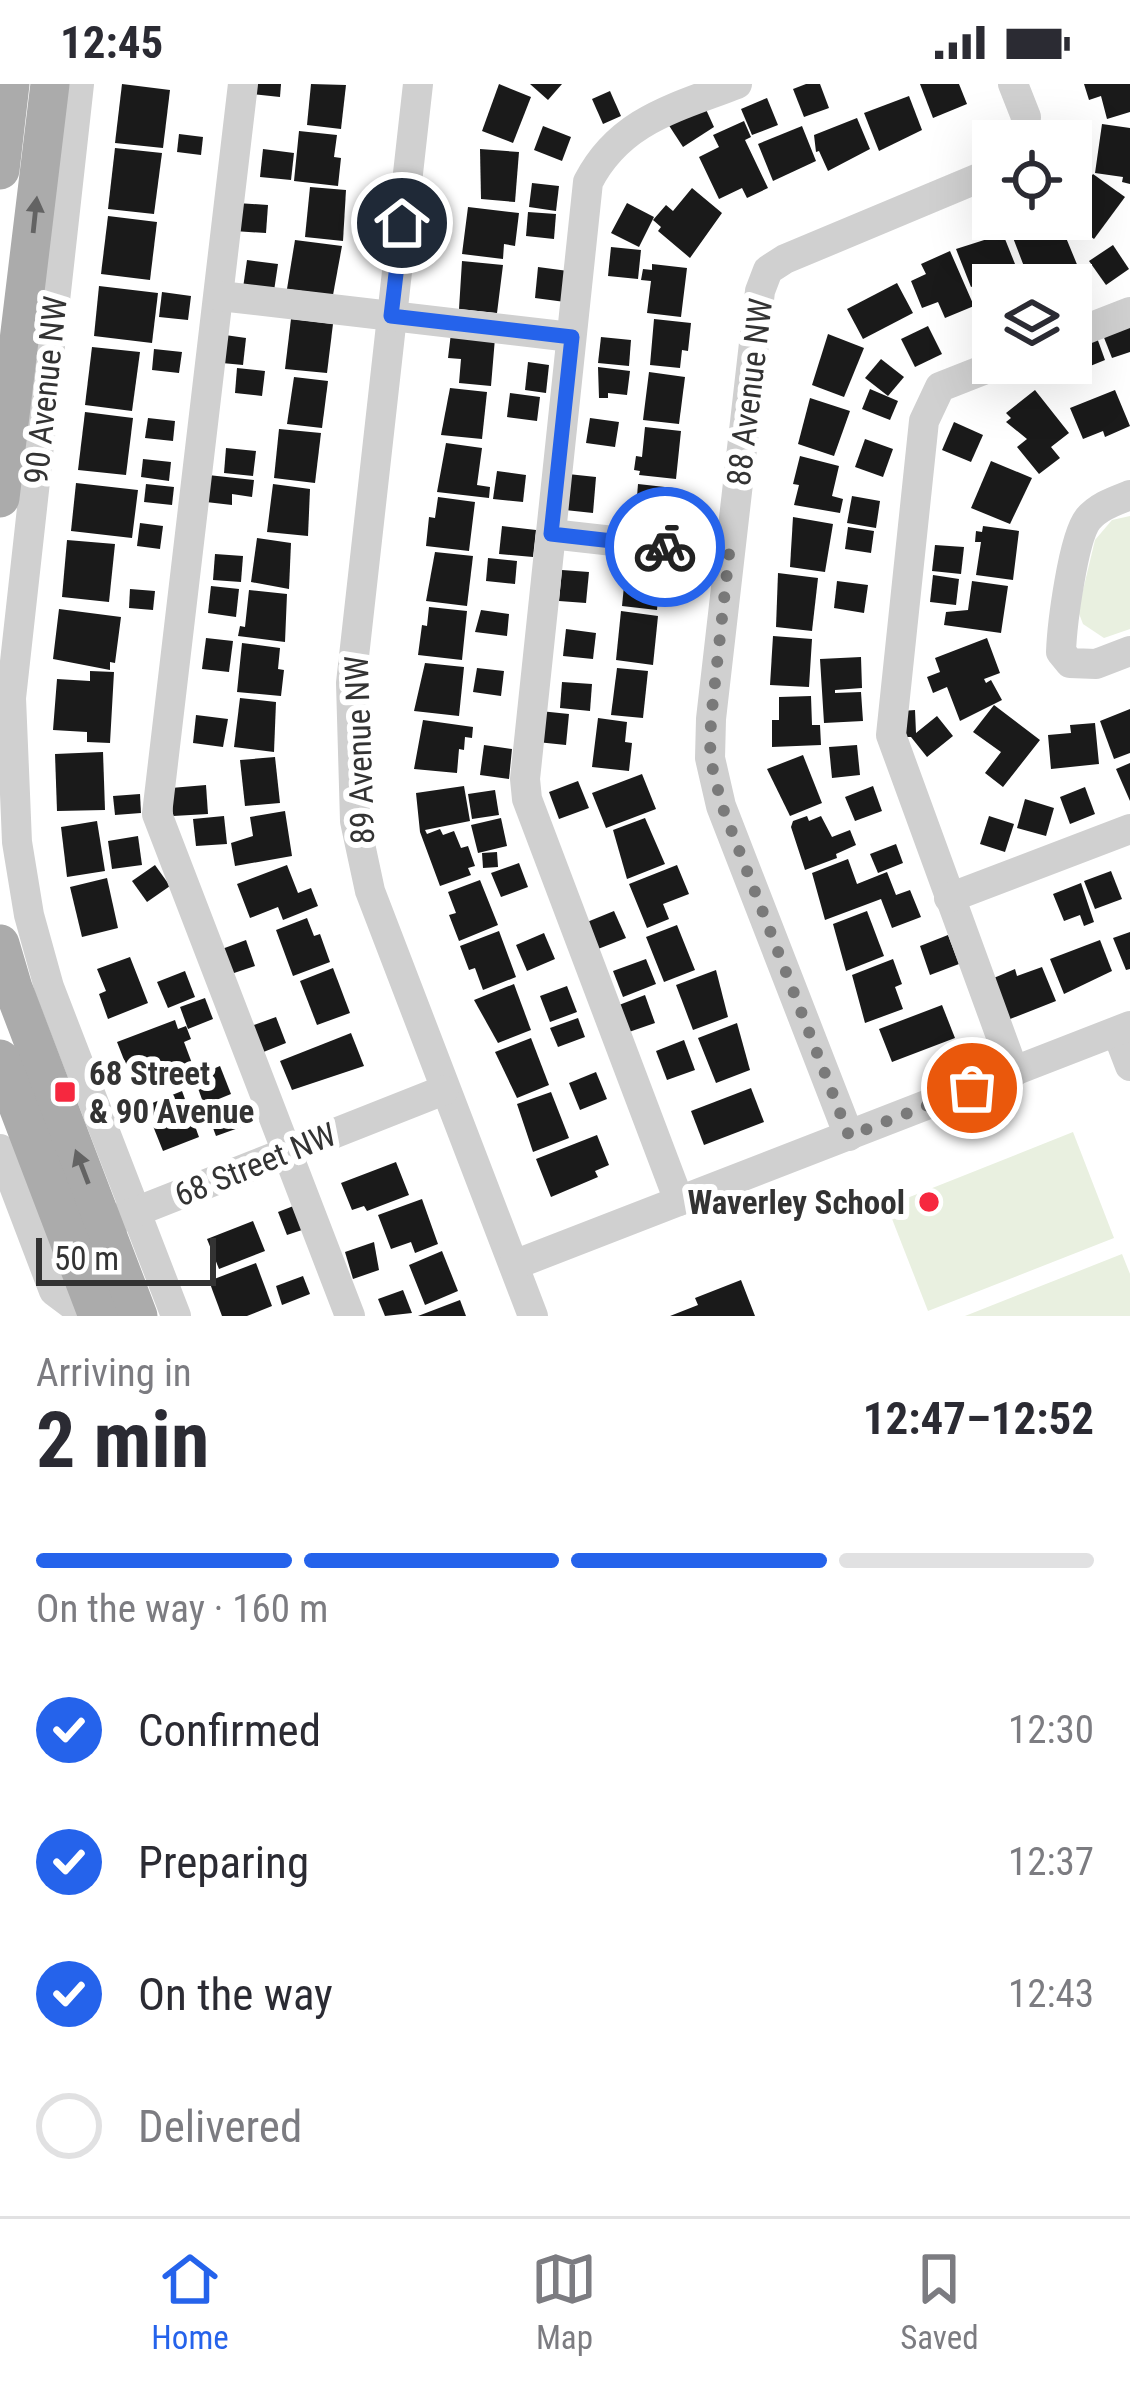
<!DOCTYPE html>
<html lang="en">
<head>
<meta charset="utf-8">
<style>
  body { margin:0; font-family:"Roboto Condensed",sans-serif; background:#f7f7f7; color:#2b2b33; height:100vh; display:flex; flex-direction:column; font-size:45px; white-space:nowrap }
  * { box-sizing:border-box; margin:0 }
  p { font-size:39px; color:#7c7c81 }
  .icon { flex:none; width:66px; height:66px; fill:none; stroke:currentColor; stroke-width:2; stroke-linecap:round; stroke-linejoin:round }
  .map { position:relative; height:1232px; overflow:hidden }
  .panel { display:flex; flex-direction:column; background:#fff; flex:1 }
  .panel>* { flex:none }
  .controls { position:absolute; left:972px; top:36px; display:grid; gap:24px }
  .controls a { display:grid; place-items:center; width:120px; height:120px; border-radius:0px; background:#fff; box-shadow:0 12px 48px #0002; font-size:60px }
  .scale { position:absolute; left:36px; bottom:30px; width:180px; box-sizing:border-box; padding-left:12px; border:6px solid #333; border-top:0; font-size:33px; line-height:42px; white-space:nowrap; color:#333; -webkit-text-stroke:9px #fff; paint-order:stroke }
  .pin { position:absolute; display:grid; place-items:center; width:102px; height:102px; color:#fff; margin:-51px; border:6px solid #fff; border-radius:50%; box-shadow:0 3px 12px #0007 }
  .courier { position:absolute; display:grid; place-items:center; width:120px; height:120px; margin:-60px; border:9px solid #2563eb; border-radius:50%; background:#fff; color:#222; box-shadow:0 3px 15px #0007 }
  .overview em { font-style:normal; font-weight:700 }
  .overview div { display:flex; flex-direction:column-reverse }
  .overview { display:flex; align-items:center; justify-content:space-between; height:204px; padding:0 36px }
  h1 { font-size:78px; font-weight:700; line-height:90px }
  .bar { display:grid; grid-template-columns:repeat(4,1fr); gap:18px 12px; align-content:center; height:144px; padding:0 36px }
  .bar i { height:15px; border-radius:9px; background:#e1e1e2 }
  .bar .active { background:#2563eb }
  .bar p { grid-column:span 4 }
  ol { padding:0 36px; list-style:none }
  li { display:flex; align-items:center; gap:36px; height:132px }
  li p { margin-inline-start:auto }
  li .icon { padding:12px; border-radius:50%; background:#2563eb; color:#fff; stroke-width:4 }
  li:last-child { color:#7c7c81 }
  li i { width:66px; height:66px; border:6px solid #e1e1e2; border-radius:50% }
  .status { display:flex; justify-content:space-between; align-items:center; height:84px; padding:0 60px; background:#fff; direction:ltr }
  .status svg { height:33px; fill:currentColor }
  .tabs { display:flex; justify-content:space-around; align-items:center; height:168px; border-top:3px solid #e1e1e2; background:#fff; font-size:33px; color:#7c7c81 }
  .tabs a { display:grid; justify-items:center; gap:6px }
  .tabs .active { color:#2563eb }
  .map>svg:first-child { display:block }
</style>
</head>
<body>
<div class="status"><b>12:45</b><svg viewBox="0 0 49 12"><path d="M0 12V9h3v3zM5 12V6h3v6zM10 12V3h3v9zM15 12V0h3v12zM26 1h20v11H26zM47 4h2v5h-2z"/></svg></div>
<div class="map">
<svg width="1130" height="1232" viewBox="0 0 1130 1232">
  <rect width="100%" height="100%" fill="#fff"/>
  <g fill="#e9f0e0">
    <polygon points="1130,432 1130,545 1104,554 1083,540 1078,527 1095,456 1112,436"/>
    <polygon points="1073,1048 1114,1154 928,1227 887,1122"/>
    <polygon points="1122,1170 1130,1190 1130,1232 965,1232"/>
  </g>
  <g fill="#1a1a1a">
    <polygon points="122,0 170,6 163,64 115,59"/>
    <polygon points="253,0 281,0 280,13 252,10"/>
    <polygon points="311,0 346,1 341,45 307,41"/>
    <polygon points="499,0 531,13 513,59 482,47"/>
    <polygon points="530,0 562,0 548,16"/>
    <polygon points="806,0 820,0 829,24 804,33 793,5"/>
    <polygon points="920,0 959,0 967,20 933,34"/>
    <polygon points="1084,0 1130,0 1130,28 1107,35 1101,12 1089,16"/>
    <polygon points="610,7 621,32 603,40 592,15"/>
    <polygon points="909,12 922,46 879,67 864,29"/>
    <polygon points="767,14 778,41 752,51 741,25"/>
    <polygon points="704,21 714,43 683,63 668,40"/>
    <polygon points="857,34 870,65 828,87 819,67 816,68 814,51"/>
    <polygon points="744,37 751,53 745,56 768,104 747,114 742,104 719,115 699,73 719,63 713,51"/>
    <polygon points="1102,40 1130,44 1130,100 1122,98 1123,93 1095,89"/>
    <polygon points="543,42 571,53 562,77 534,66"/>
    <polygon points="802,42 816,77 773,97 758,60"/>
    <polygon points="299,47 337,51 334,73 341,74 338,102 294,97"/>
    <polygon points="179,50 203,53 201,71 177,68"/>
    <polygon points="115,64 162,69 154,130 108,125"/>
    <polygon points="263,65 294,69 291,96 260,93"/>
    <polygon points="480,65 519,68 515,118 481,115"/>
    <polygon points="1093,90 1125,113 1094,155 1071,138 1071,120"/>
    <polygon points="532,99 559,102 556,127 529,123"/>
    <polygon points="310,103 346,106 343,157 305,153"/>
    <polygon points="692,104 722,129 690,174 658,147 661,143 653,136 666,121 673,127"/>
    <polygon points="237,119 268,121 266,149 234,147"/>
    <polygon points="627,119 654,133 639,163 611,149"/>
    <polygon points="468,123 519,129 515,162 504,160 503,175 462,170"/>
    <polygon points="528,128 556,130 554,155 526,152"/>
    <polygon points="108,132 157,138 150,196 101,190"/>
    <polygon points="1036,136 1041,150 1062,144 1083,195 1066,201 1048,201 1040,180 1025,185 1010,146"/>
    <polygon points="1003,150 1017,185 971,203 956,165"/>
    <polygon points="295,156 342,162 333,211 287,205"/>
    <polygon points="1113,161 1129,185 1106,201 1089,177"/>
    <polygon points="611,163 641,166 638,195 608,192"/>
    <polygon points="950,167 974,222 945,234 938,218 922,224 911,197 926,190 921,180"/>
    <polygon points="247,176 278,180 274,207 243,204"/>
    <polygon points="462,177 503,181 497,229 459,225"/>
    <polygon points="652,180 687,184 681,233 647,229 651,197 641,196 643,185 652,186"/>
    <polygon points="538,183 568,187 565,218 535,214"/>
    <polygon points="897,199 913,229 863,255 847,225"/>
    <polygon points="99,202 158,209 152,259 94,252"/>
    <polygon points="162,208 191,212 188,236 159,233"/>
    <polygon points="291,235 333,240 327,289 285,285"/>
    <polygon points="654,235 691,239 688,267 682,266 680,284 650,281"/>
    <polygon points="1130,235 1130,268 1112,274 1101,246"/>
    <polygon points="928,242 942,270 915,283 901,255"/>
    <polygon points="451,249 495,254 491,302 459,299 461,275 448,274"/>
    <polygon points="828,250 864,264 844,313 812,301"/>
    <polygon points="225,251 246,254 243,281 222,279"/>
    <polygon points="1096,251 1105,276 1078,287 1071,260"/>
    <polygon points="601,253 631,256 629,282 598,279"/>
    <polygon points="92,263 140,268 132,327 85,321"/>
    <polygon points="154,265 182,268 179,289 152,286"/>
    <polygon points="881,275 904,293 888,312 865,294"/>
    <polygon points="528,278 549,281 546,309 525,306"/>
    <polygon points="598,283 630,287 627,311 608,309 608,314 599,314"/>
    <polygon points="237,284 265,287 262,312 235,309"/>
    <polygon points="649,288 685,293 679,340 643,336"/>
    <polygon points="294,293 328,297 322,344 287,340"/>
    <polygon points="450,304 487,308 482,355 441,351"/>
    <polygon points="870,305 898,317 890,336 862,325"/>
    <polygon points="1035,306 1069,349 1051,363 1060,374 1039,390 1017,363 1027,355 1006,338 1011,334 1006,329"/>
    <polygon points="1115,306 1130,342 1105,353 1103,347 1083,355 1070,324"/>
    <polygon points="510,309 540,313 537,337 507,333"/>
    <polygon points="810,314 850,327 834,372 798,360"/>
    <polygon points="85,328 133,334 126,391 78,386"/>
    <polygon points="148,334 175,337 173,357 145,354"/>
    <polygon points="590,334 619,338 615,363 586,359"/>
    <polygon points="954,338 983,351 971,378 942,366"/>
    <polygon points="645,343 681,347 676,395 639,391 640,387 634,386 636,372 642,373"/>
    <polygon points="279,345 321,349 315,399 274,394"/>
    <polygon points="865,355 893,365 883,393 855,383"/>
    <polygon points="446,359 482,364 477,401 490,403 489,414 437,408"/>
    <polygon points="226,364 256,367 253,392 224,389"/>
    <polygon points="800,372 839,382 832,412 843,415 840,429 794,421 799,401 793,400"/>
    <polygon points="143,375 171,378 169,397 141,393"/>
    <polygon points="991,377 1032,394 1010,440 971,424"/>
    <polygon points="497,387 526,391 523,418 493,415"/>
    <polygon points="568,390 596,393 593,429 565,426"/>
    <polygon points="208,391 254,396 252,413 232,410 232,421 206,418"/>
    <polygon points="76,399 138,406 132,454 71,447"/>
    <polygon points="146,400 174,403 172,421 144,418"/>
    <polygon points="273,400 310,405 308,452 267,448"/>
    <polygon points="638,400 674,404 670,453 634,449"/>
    <polygon points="852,412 880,417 876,444 847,439"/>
    <polygon points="438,413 475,418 469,467 426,462 429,433 435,434"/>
    <polygon points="793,433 833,440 825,488 790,483"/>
    <polygon points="140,439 163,442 160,465 137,462"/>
    <polygon points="502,442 536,446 533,473 499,470"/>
    <polygon points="983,442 1019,447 1013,496 976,491 981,458 975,458 976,447 982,448"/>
    <polygon points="848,443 874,447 871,469 845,465"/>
    <polygon points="257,454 291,459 289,505 251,498"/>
    <polygon points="67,456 115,460 109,518 62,513"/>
    <polygon points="935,461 964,463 961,490 932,487"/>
    <polygon points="435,468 473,472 467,522 426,517"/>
    <polygon points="215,470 243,472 241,498 213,496"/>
    <polygon points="627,472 661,476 657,526 622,522"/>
    <polygon points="488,474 517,477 515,500 486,497"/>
    <polygon points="562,486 589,488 586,519 559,517"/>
    <polygon points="778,489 818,494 812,547 776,543"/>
    <polygon points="933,491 959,495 956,521 930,518"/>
    <polygon points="837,497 868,501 864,529 834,524"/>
    <polygon points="972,497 1008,502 1001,549 944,541 946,528 968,526"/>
    <polygon points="211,502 239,505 236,533 208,529"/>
    <polygon points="130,505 155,507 153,526 129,524"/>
    <polygon points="249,506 287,510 285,558 238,552 240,542 245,543"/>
    <polygon points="429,523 467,527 462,576 418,571 422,541 427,542"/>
    <polygon points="59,525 121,533 115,579 110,578 110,586 53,575"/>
    <polygon points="481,526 509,530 507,552 475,548"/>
    <polygon points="621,527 658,532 653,581 616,576"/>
    <polygon points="566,545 596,549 593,575 563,572"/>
    <polygon points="773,552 812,555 809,603 770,601"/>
    <polygon points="206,554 233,557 229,588 202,585"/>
    <polygon points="987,554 1000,589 984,595 986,599 991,596 1002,616 960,637 947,603 933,609 927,593 940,588 935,574"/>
    <polygon points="242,559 280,564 278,585 284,586 281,612 237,608"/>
    <polygon points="861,573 862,604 835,606 835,609 861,608 863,637 824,639 820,575"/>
    <polygon points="425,579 464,583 459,632 414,627"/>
    <polygon points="477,584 504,587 501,612 473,608"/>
    <polygon points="617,584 648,587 643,634 611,631"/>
    <polygon points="90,587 114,588 110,659 87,658 87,648 53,646 57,595 90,597"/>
    <polygon points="562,598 592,600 590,627 560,624"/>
    <polygon points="811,612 812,641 820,641 821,661 772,663 772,636 779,636 779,613"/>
    <polygon points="240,614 276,618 274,668 234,663"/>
    <polygon points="994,621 1040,656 1003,703 985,689 1001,668 973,648"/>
    <polygon points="1130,625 1130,669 1114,675 1100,637"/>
    <polygon points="915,626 916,649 937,632 953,652 927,673 911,653 902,653 902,627"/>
    <polygon points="540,627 569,630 566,661 537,658"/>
    <polygon points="196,631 228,635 223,663 193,659"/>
    <polygon points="598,634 627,638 625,658 632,659 629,687 592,683"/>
    <polygon points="423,636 473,643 472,654 465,653 464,666 459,665 457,689 414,685"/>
    <polygon points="1095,639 1099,680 1051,685 1048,651 1071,649 1070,641"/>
    <polygon points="484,661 512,665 509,695 480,691"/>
    <polygon points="857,661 860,691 832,694 829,663"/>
    <polygon points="103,668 105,726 57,727 55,670"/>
    <polygon points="803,671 822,719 790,732 767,685"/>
    <polygon points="275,673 280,719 245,722 240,676"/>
    <polygon points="1130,679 1130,717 1116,685"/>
    <polygon points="642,690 656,725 606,744 592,709"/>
    <polygon points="578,697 589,724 559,735 549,708"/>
    <polygon points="206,701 208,730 173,732 171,704"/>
    <polygon points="464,702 470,737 425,746 427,750 440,745 443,751 454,747 461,764 468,762 475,782 468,784 471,791 440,802 420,748 416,709"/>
    <polygon points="873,702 882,727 855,737 845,713"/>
    <polygon points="1085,703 1095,730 1070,740 1060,713"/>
    <polygon points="495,706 499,731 472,735 468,710"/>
    <polygon points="140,710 141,729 115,731 113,712"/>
    <polygon points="1025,715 1054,724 1046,752 1017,744"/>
    <polygon points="285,727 292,772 235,782 231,759 253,752 250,733"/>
    <polygon points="224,732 227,760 196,762 193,735"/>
    <polygon points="807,732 809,737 821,732 832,753 850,746 856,761 836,770 837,774 805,786 791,743 793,737"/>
    <polygon points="989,732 1014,740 1005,768 980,760"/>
    <polygon points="501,734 507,762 478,769 471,741"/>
    <polygon points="645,734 665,780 627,795 613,746"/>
    <polygon points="97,737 105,787 67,793 61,743"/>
    <polygon points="138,752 142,781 112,785 108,757"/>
    <polygon points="896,760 903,779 878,789 870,770"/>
    <polygon points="497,768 498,783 483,784 482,769"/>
    <polygon points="848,775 857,800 887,788 896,811 910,806 921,833 892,844 881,815 825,836 812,789"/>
    <polygon points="519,779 528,803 501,813 491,789"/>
    <polygon points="155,781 170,802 147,818 132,797"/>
    <polygon points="287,781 298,809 311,804 318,822 283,836 278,823 250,834 237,800"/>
    <polygon points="677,781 689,810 663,820 669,835 647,844 629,800"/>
    <polygon points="1111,787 1122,815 1095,825 1084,797"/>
    <polygon points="107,794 118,844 82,853 70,803"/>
    <polygon points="480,796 498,841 459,857 449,831 456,829 448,808"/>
    <polygon points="1081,799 1094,838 1084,842 1080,831 1064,837 1053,810"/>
    <polygon points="614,827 626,854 598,865 587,838"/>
    <polygon points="867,827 884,872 846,887 833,840"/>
    <polygon points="307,834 314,852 320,850 330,878 293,892 276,846"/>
    <polygon points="677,841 695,886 664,898 646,853"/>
    <polygon points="499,847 516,893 483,906 475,884 469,886 460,862"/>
    <polygon points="1130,848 1130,885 1126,886 1113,854"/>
    <polygon points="544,849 555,875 527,887 516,861"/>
    <polygon points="948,851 959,880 930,891 920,862"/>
    <polygon points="246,856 255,882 231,890 222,865"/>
    <polygon points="1100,856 1112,887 1064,910 1050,875"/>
    <polygon points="130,873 148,919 108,935 99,910 106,907 97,885"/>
    <polygon points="646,875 656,900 623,913 613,887"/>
    <polygon points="893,875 902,900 895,903 903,925 865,939 852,891"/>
    <polygon points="1042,883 1056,917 1005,937 989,896 1015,885 1017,892"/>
    <polygon points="333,884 350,929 317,941 300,897"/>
    <polygon points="716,886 728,933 693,946 676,901"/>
    <polygon points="185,887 195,913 168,924 157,898"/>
    <polygon points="514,900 531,946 498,959 474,916"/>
    <polygon points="567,902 577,928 550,938 540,912"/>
    <polygon points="645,911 655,939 629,948 619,921"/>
    <polygon points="205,914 213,935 188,945 180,923"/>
    <polygon points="942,921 955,954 892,978 879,945"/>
    <polygon points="276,933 286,959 261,969 251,942"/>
    <polygon points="578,934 585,953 558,963 550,944"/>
    <polygon points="175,936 178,945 186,942 191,955 184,958 193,982 135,1004 117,958"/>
    <polygon points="737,939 750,986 716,999 698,954"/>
    <polygon points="351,949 364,982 292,1006 280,977"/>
    <polygon points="531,954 549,1001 517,1014 495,968"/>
    <polygon points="684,956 695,986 667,996 656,967"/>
    <polygon points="220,982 231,1010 204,1021 194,993"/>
    <polygon points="596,988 607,1015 580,1026 569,999"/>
    <polygon points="751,1004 764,1038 704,1061 691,1027"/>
    <polygon points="182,1007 199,1053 163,1067 145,1022"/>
    <polygon points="551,1008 569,1054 533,1068 517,1020"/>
    <polygon points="234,1015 244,1042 216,1052 206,1025"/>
    <polygon points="597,1051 609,1081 595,1087 598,1093 551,1113 536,1075"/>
    <polygon points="396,1078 409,1111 367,1127 364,1122 352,1126 341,1099"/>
    <polygon points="422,1115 438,1160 415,1169 411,1158 391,1165 378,1131"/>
    <polygon points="296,1121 305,1145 287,1151 278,1128"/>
    <polygon points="253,1137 265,1167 219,1185 207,1155"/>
    <polygon points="374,1158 379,1186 353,1195 345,1168"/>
    <polygon points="442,1167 458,1207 425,1221 409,1181"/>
    <polygon points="256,1179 272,1222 247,1232 222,1232 209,1197"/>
    <polygon points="303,1192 310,1210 282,1221 276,1202"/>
    <polygon points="741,1196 755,1232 670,1232 698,1221 695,1214"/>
    <polygon points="403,1206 412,1229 385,1232 378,1215"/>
    <polygon points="460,1216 466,1232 418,1232"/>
  </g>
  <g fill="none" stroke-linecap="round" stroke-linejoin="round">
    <g stroke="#d0d0d0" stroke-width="30">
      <polyline points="79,0 11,614 17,758 29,831 49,903 176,1232"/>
      <polyline points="243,0 157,730 350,1232"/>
      <polyline points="418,0 351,599 355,737 370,807 533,1232"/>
      <polyline points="1013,0 1026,33 1024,57"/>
      <polyline points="220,212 571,253"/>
      <polyline points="1071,251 1130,228"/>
      <polyline points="1001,279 940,303 924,337 891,651 1014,988"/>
      <path d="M1130,411c-15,6 -31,11 -42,24 -15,19 -26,106 -27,133l9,11 26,1 34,-13"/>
      <polyline points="551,450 729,470"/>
      <polyline points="949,814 1130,745"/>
      <polyline points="1117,948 1130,982"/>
      <polyline points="849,1052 721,722 710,674 711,635 760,207 768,186 785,175 993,88"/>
      <polyline points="0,1065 54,1207 78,1225 97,1229"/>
      <path d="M679,1117l-152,-402 -2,-20 63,-597c32,-62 87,-74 149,-98"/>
      <polyline points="120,1134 444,1006"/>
      <polyline points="514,1181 1130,942"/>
    </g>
    <g stroke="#ababab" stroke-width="39">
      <polyline points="0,86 10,0"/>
      <polyline points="0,414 50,0"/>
      <polyline points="0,860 13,904 138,1232"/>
      <polyline points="0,975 98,1232"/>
    </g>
  </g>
  <defs><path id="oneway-solid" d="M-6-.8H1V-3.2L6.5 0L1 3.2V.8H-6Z" transform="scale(3)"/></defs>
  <g fill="#636363">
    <use href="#oneway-solid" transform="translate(35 131) rotate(-84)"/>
    <use href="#oneway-solid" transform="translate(82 1083) rotate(-111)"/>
  </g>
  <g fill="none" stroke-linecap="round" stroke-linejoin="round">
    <polyline stroke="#7a7a7a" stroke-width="12" stroke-dasharray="0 21.6" points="665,463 729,470 711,635 710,674 722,722 849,1052 972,1004"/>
    <polyline stroke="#2563eb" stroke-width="15" points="402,139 391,232 572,253 551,450 665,463"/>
  </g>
  <g fill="#f6283f" stroke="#fff" stroke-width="4.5">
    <rect x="53" y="996" width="24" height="24" rx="6"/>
    <circle cx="929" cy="1118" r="12"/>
  </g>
  <g text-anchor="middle" stroke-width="12" stroke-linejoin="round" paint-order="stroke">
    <g font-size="33" fill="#333" stroke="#fff">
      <text transform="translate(45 306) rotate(-84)" y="12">90 Avenue NW</text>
      <text transform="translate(749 308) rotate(-83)" y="12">88 Avenue NW</text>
      <text transform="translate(359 666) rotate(-92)" y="12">89 Avenue NW</text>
      <text transform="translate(255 1080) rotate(-22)" y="12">68 Street NW</text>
    </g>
    <g font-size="33" font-weight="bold" fill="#333" stroke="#fff" text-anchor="start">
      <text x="89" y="1001">68 Street<tspan x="89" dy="38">&amp; 90 Avenue</tspan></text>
      <text x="905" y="1130" text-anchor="end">Waverley School</text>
    </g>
  </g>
</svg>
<div class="controls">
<a><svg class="icon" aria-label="locate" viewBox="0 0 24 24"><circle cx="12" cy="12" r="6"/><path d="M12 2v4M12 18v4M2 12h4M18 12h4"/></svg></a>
<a><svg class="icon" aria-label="layers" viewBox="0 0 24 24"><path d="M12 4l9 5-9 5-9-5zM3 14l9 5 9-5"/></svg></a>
</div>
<div class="scale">50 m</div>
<div class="pin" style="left:972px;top:1004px;background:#ea580c"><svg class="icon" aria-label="bag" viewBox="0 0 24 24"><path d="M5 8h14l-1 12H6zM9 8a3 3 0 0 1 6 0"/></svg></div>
<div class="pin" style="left:402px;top:139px;background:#1f2937"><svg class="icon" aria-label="home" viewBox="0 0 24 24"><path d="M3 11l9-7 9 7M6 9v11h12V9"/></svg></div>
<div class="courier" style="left:665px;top:463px"><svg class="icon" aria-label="bike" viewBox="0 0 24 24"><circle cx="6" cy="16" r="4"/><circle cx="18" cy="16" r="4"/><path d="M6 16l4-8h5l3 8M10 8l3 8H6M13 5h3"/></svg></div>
</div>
<section class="panel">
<div class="overview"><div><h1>2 min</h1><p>Arriving in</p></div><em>12:47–12:52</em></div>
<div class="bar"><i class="active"></i><i class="active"></i><i class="active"></i><i></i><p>On the way · 160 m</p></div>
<ol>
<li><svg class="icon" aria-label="check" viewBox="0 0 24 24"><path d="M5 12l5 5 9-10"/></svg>Confirmed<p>12:30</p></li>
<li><svg class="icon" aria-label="check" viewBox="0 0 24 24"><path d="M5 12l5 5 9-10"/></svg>Preparing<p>12:37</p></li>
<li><svg class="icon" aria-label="check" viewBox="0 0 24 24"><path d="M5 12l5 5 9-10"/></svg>On the way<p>12:43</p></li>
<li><i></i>Delivered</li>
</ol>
</section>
<nav class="tabs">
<a class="active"><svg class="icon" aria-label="home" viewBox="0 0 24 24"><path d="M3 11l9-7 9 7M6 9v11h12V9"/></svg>Home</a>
<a><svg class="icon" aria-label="map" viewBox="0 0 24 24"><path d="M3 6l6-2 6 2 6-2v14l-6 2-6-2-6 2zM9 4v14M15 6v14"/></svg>Map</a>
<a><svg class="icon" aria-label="saved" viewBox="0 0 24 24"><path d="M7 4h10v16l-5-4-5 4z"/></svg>Saved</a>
</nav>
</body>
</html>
